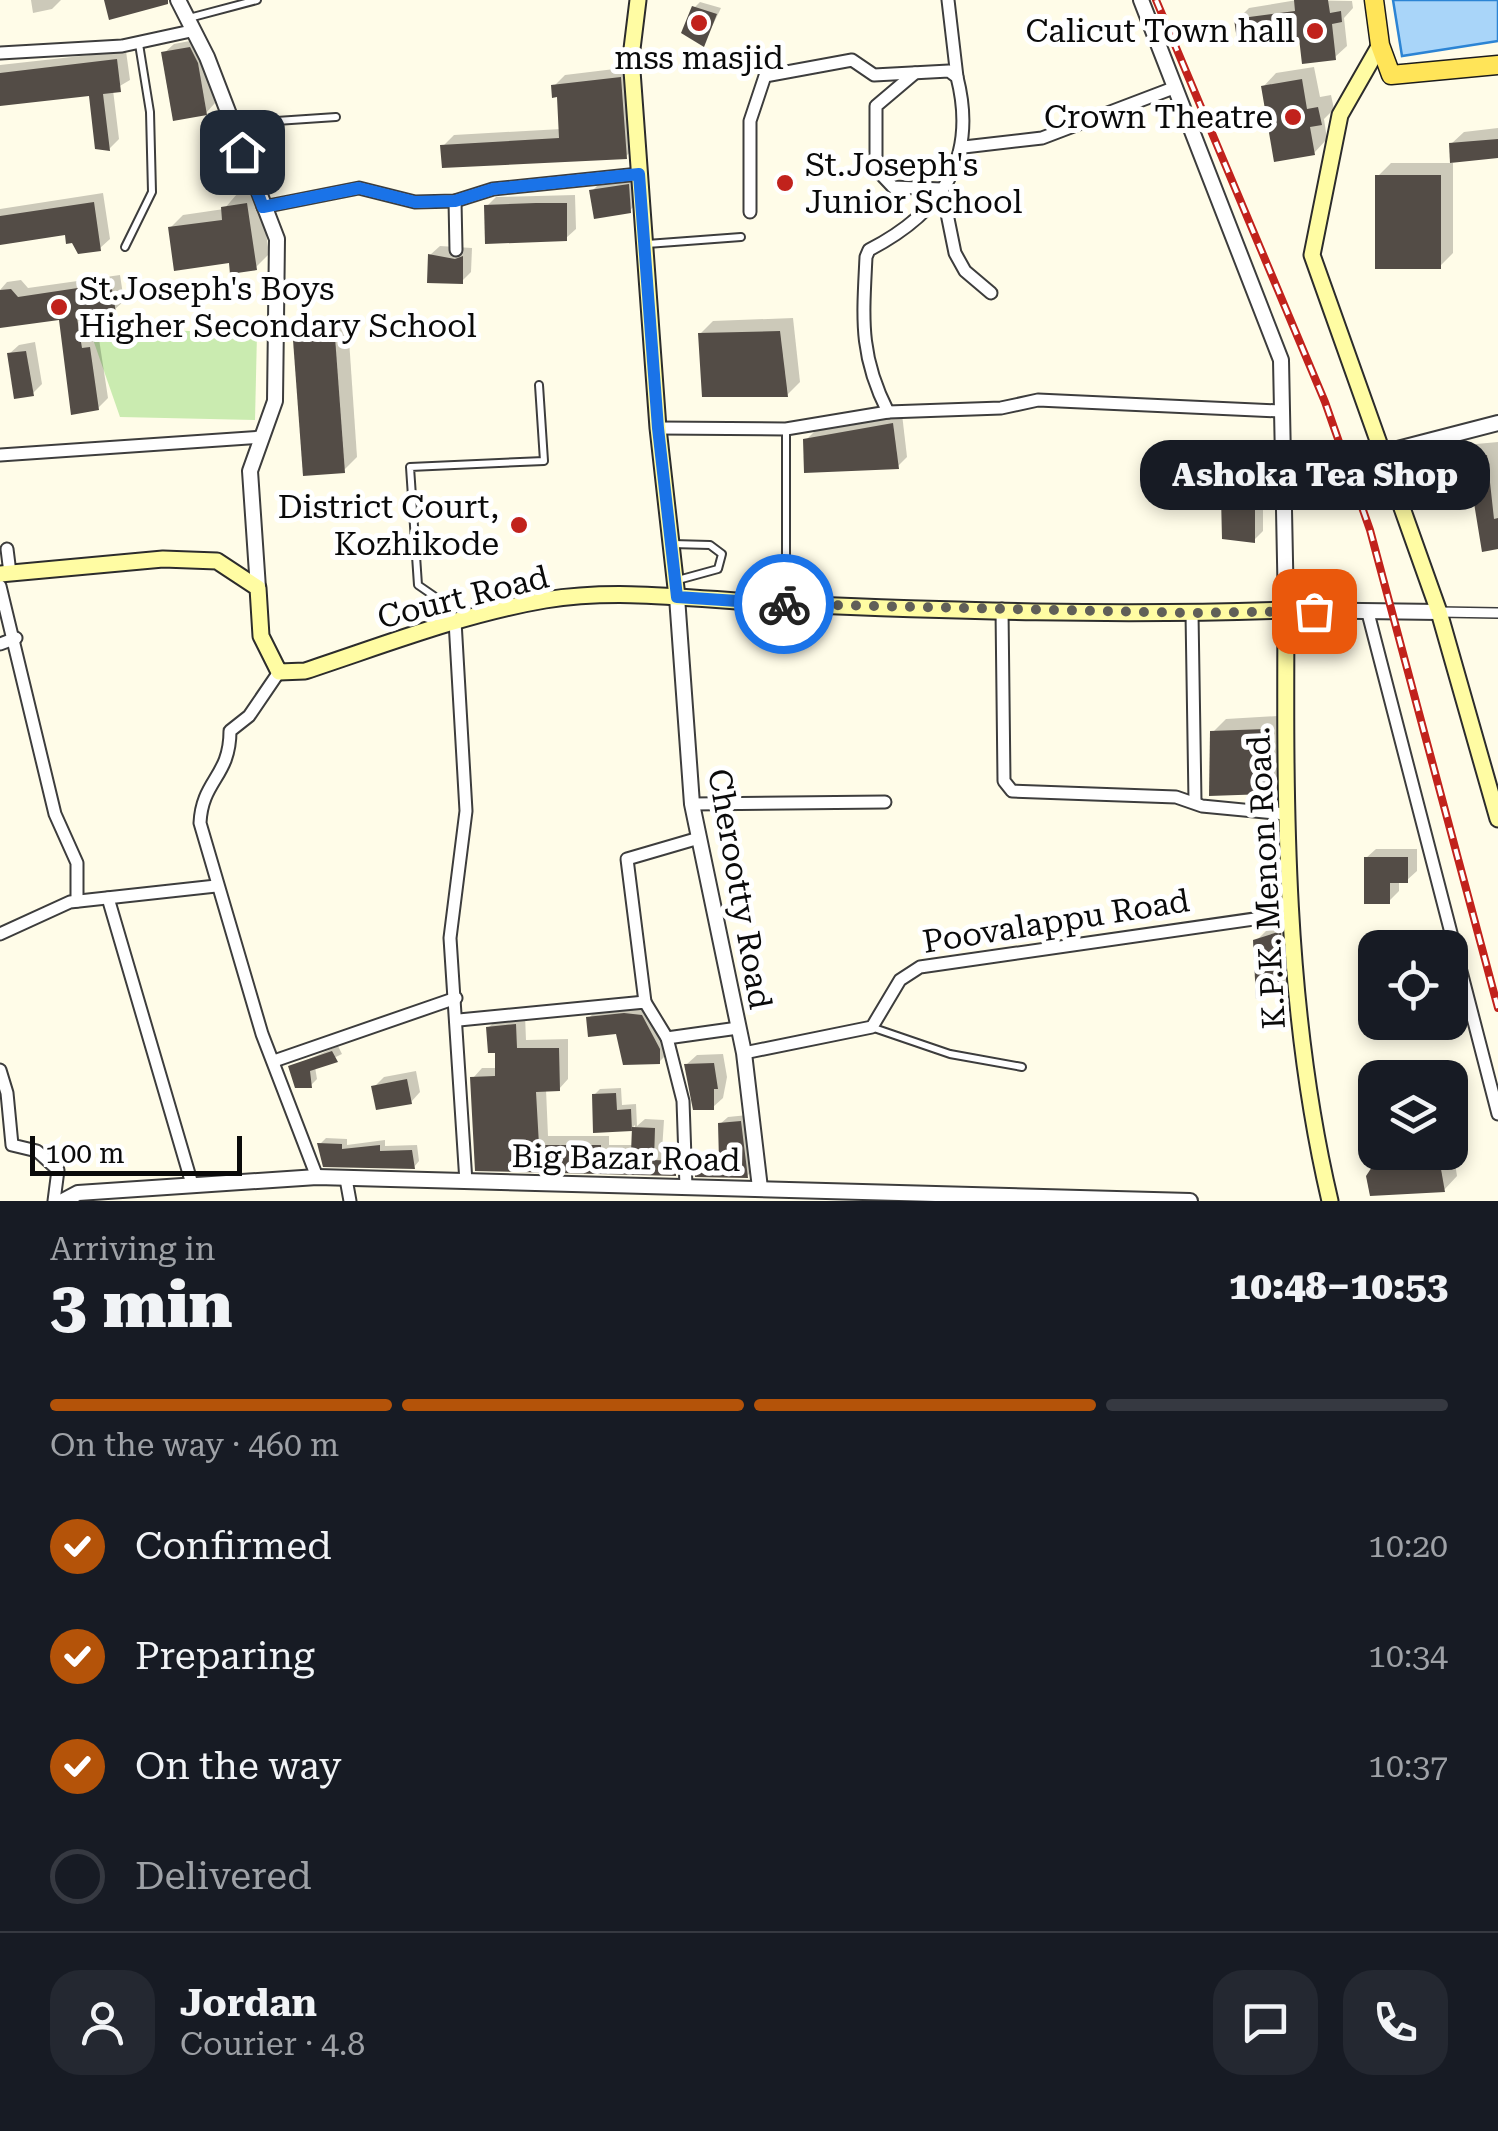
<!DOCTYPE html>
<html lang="en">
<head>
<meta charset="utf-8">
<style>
  body { margin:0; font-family:"Roboto Serif",serif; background:#242831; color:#f1f3f6; height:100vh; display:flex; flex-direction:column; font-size:38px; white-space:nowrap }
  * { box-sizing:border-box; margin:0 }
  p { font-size:32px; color:#9ea1a6 }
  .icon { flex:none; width:55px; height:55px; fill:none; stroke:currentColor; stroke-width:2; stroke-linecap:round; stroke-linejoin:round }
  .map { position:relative; height:1201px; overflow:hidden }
  .side { display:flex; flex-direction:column; background:#171b24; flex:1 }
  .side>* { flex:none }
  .fabs { position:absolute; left:1358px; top:930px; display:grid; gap:20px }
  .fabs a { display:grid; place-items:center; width:110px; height:110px; border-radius:20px; background:#171b24; box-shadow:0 5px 15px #0003; font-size:50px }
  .scale { position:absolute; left:30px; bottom:25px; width:212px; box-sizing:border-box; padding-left:10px; border:5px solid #0a0a0a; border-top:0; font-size:28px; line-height:35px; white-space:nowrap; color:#0a0a0a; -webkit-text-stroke:8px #fff; paint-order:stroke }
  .pin { position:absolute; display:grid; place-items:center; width:85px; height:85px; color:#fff; margin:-42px; border-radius:20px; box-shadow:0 5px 15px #0006 }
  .courier { position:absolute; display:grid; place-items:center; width:100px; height:100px; margin:-50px; border:8px solid #1a73e8; border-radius:50%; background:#fff; color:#222; box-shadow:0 2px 12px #0007 }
  .bubble { position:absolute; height:70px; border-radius:30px; background:#171b24; box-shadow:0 5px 15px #0003; font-size:32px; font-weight:800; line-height:70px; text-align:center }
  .overview em { font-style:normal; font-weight:800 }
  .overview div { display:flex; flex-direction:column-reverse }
  .overview { display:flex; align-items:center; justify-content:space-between; height:170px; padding:0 50px }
  h1 { font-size:65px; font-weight:800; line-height:75px }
  .bar { display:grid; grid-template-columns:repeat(4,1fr); gap:15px 10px; align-content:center; height:120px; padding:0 50px }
  .bar i { height:12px; border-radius:8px; background:#363941 }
  .bar .current { background:#b45309 }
  .bar p { grid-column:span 4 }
  .line { display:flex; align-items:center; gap:25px; padding:0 50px; border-top:2px solid #363941 }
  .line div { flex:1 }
  .round { display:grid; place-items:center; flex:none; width:105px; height:105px; border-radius:30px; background:#242831 }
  ol { padding:0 50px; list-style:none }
  li { display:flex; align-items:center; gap:30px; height:110px }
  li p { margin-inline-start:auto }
  li .icon { padding:10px; border-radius:50%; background:#b45309; color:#fff; stroke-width:4 }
  li:last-child { color:#9ea1a6 }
  li i { width:55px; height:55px; border:5px solid #363941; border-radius:50% }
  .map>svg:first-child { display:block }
</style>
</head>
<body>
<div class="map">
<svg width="1498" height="1201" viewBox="0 0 1498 1201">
  <rect width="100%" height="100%" fill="#fffce8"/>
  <polygon fill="#caebb0" points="89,328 257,333 255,420 120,417"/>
  <polygon fill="#a9d5f9" stroke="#2c84d4" stroke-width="2.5" points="1393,0 1498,0 1498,41 1402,56"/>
  <g fill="#0003">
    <polygon points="31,0 61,0 52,9 33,13"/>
    <polygon points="1297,0 1352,1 1353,8 1344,18 1347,46 1335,57 1301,35 1237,20 1249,8"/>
    <polygon points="700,2 721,8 704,43 694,8"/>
    <polygon points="200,39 215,103 206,113 164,53 174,44"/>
    <polygon points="126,51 130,80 113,90 119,139 109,149 91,93 0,104 0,65"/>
    <polygon points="631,67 637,146 626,156 443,146 454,135 561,129 560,95 554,86 565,75"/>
    <polygon points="1314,67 1320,97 1331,95 1334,109 1324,119 1327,139 1314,153 1263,87 1276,73"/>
    <polygon points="1498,128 1498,156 1453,160 1453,253 1440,266 1378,176 1391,163 1453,163 1451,144 1464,132"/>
    <polygon points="638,176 640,201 630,210 592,191 601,182"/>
    <polygon points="260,191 269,254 255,268 231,260 170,228 183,215 224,209 237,194"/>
    <polygon points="103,193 110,239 100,248 67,232 0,242 0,209"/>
    <polygon points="575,195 576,229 566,238 487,206 496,197"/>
    <polygon points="440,246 472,248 471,272 462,281 430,255"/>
    <polygon points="120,275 124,301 114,310 87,314 91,340 99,339 108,398 98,408 61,317 0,309 0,290 7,282 21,280 28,288"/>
    <polygon points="793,318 800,382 787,395 700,334 713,321"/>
    <polygon points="348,325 357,457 344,470 296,341 309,328"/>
    <polygon points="35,342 42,384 32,394 9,354 19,345"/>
    <polygon points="902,414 907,457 898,466 806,440 816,430"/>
    <polygon points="1498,442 1498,547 1460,460 1476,444"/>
    <polygon points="1273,487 1274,495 1263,505 1263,531 1254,540 1223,498 1233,488"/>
    <polygon points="1278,716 1279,778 1266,791 1213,732 1226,719"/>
    <polygon points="1376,849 1417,849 1417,871 1407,880 1399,880 1399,891 1389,901 1366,858"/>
    <polygon points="1289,924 1293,981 1283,991 1256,941 1266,931"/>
    <polygon points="652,1006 669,1052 659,1062 618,1032 589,1018 598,1008"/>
    <polygon points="525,1015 526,1040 568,1039 568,1079 559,1089 546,1089 548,1136 609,1136 609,1145 634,1145 635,1125 631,1129 594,1095 600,1089 621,1088 622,1105 636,1104 637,1126 645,1119 664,1120 662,1151 683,1152 685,1164 675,1174 477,1168 473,1078 482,1068 498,1068 498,1050 488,1028 498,1018"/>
    <polygon points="338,1046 342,1054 315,1067 317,1079 311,1085 291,1067"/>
    <polygon points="723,1054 727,1077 723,1098 713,1107 687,1064 697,1055"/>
    <polygon points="416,1071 420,1092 411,1102 374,1087 384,1077"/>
    <polygon points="748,1115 755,1168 747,1176 697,1162 705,1154 721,1154 720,1124 728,1117"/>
    <polygon points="326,1138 347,1139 347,1145 385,1140 385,1146 417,1145 419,1161 414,1167 320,1144"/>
    <polygon points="1451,1138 1457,1176 1444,1190 1385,1152 1450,1152"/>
  </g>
  <g fill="#534c46">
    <polygon points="104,0 168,0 168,4 109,20"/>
    <polygon points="1294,0 1328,0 1330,13 1341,11 1342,22 1332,24 1336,60 1302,64 1299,38 1238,47 1234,19 1295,11"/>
    <polygon points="692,6 717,14 704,47 681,33"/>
    <polygon points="190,47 198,63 207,115 173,121 161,52"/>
    <polygon points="117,59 121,92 103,94 110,151 95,149 89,96 0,106 0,73"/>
    <polygon points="621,77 627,159 442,168 440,145 559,138 557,97 552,98 551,85"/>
    <polygon points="1302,79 1307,109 1318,107 1322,125 1310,127 1315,155 1274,162 1261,86"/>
    <polygon points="1498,139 1498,158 1450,163 1449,143"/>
    <rect x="1375" y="175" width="66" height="94"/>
    <polygon points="629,184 631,213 594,219 589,190"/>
    <polygon points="94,202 101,251 78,254 72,243 66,244 65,235 0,245 0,216"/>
    <polygon points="247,203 257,270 230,274 229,263 174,271 168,227 222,220 221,207"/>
    <polygon points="536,203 567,203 567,241 485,244 484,205"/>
    <polygon points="428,254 455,259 463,256 463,284 427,283"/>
    <polygon points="111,283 116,313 77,318 82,348 90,347 99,410 71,415 59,320 0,328 0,290 11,289 18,297"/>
    <polygon points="780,331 788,397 702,397 698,333"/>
    <polygon points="335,337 345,473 303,476 293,340"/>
    <polygon points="26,351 34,396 14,399 7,353"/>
    <polygon points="893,423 899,469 804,473 803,439"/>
    <polygon points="1487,455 1494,519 1498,518 1498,549 1482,552 1474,503 1463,506 1458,459"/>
    <polygon points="1242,493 1265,496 1265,507 1255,510 1255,543 1222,539 1221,497"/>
    <polygon points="1266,729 1267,794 1209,796 1210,731"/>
    <polygon points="1364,857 1408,857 1408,883 1390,883 1390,904 1364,904"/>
    <polygon points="1281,931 1284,993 1256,999 1253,940"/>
    <polygon points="624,1013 642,1015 660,1049 660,1064 623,1065 616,1034 588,1037 586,1017"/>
    <polygon points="516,1024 517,1048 559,1048 560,1091 536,1092 539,1145 601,1145 601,1154 631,1153 632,1127 655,1128 654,1160 676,1161 676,1176 475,1171 470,1077 495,1076 495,1053 488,1053 486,1027"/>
    <polygon points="332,1051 338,1062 310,1071 312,1088 295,1088 288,1066"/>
    <polygon points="714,1063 718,1089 714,1089 714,1110 693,1110 684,1064"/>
    <polygon points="407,1079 412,1104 376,1110 371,1086"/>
    <polygon points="616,1093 617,1110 631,1109 632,1131 593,1133 592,1094"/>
    <polygon points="741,1121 748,1178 695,1177 694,1161 719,1161 718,1123"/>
    <polygon points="317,1143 342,1144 342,1149 380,1145 380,1151 412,1150 415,1169 323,1167"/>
    <polygon points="1382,1152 1438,1152 1445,1192 1370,1196 1366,1176"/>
  </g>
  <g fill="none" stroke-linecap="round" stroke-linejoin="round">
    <defs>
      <g id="service">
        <polyline points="189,18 257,0"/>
        <polyline points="233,124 336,117"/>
        <polyline points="647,244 741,237"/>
        <polyline points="125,247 152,192 150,112 139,44"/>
        <polyline points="672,544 710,545 722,554 718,569 678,580"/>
        <polyline points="786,603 786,430"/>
        <polyline points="441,625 434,596 418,585 410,467 544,461 539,385"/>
        <polyline points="874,1028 950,1054 1022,1067"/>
      </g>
      <polyline id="pedestrian" points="1439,612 1498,613"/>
      <g id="minor">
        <polyline points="948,0 957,77"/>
        <polyline points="0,53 122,46 191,31"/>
        <polyline points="915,73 876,106 876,169 893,187 942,189 955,253 965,271 991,293"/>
        <polyline points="964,147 1042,138 1176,87"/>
        <polyline points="455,201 456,250"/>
        <polyline points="263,207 359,188 415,202 455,201 493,189 639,174"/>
        <path d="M750,212v-91l15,-45 87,-16 22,15 75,-4 8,6c21,82 -15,135 -88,173l-3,7c-3,62 -7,98 22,155"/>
        <polyline points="658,428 786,429 888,412 1001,408 1038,400 1280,411"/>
        <polyline points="0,455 263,437"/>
        <polyline points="7,549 10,573"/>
        <polyline points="0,586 55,814 77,863 77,901"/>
        <polyline points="1002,609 1004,781 1012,791 1176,797 1202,806 1285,814"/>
        <polyline points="1192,613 1195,801"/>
        <polyline points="1368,613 1498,1114"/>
        <polyline points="455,621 466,811 450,938 466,1182"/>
        <polyline points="0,644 16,638"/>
        <path d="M279,672l-30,44 -19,15c0,46 -28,49 -30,92l62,211 55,143"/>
        <polyline points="692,804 885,802"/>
        <polyline points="108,898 192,1184"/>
        <polyline points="0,934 70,902 216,886"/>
        <polyline points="645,1002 627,859 699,838"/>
        <polyline points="459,1020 645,1002 667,1038 738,1028"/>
        <polyline points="667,1038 683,1101 686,1187"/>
        <polyline points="744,1053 872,1027 900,980 920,967 1289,914"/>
        <polyline points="274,1061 456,998"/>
        <polyline points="0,1070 7,1093 12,1145 37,1151 58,1170 54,1201"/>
        <polyline points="346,1179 350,1201"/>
      </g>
      <g id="tertiary">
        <polyline points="178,0 207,57 277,239 275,401 250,471 258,588"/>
        <polyline points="1141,0 1281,360 1286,610 1439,612"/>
        <polyline points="1382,453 1498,423"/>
        <polyline points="677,597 692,804 744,1053 760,1188"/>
        <polyline points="63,1201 78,1193 317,1177 1190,1201"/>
      </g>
      <g id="secondary">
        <polyline points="638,0 631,57 658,428 677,597"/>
        <polyline points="1380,45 1340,115 1312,255 1439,612 1498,819"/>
        <path d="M0,574l163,-15 54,2 41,27 3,48 18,36 26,-1c79,-26 158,-57 240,-71 80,-13 161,1 241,4 166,7 334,12 500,6 -1,199 -2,396 44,591"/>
      </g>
      <polyline id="primary" points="1374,0 1380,45 1391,75 1498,65"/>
    </defs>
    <use href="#service" stroke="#3d3d3d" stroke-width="10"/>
    <use href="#pedestrian" stroke="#3d3d3d" stroke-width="12"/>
    <use href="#minor" stroke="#3d3d3d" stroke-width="15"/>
    <use href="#tertiary" stroke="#3d3d3d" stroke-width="18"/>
    <use href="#secondary" stroke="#2c2c2c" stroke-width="19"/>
    <use href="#primary" stroke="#1b1b1b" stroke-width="21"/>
    <use href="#service" stroke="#fff" stroke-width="6"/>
    <use href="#pedestrian" stroke="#fff" stroke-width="9"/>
    <use href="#minor" stroke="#fff" stroke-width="11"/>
    <use href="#tertiary" stroke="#fff" stroke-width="14"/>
    <use href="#secondary" stroke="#fffca3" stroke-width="15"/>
    <use href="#primary" stroke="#ffe458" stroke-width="18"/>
    <defs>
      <polyline id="rail" points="1156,0 1325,402 1370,530 1498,1008"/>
    </defs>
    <use href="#rail" stroke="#c1221c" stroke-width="8"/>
    <use href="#rail" stroke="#fff" stroke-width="4" stroke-dasharray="11" stroke-linecap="butt"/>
  </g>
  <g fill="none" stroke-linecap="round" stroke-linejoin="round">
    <polyline stroke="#605f58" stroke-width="10" stroke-dasharray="0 18" points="784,604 1192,613 1314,611"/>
    <polyline stroke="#1a73e8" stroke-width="12" points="242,152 263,207 359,188 415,202 455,201 493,189 639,174 658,428 677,597 784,604"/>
  </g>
  <g fill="#c1221c" stroke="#fff" stroke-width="4">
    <circle cx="699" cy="23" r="10"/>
    <circle cx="1315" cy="31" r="10"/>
    <circle cx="1293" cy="117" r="10"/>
    <circle cx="785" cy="183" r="10"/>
    <circle cx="59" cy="307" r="10"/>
    <circle cx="519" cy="525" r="10"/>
  </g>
  <g text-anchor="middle" stroke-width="10" stroke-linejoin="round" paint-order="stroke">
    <g font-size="32" fill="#0a0a0a" stroke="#fff" text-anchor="end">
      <text x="1295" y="42">Calicut Town hall</text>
      <text x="699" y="69" text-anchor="middle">mss masjid</text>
      <text x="1273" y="128">Crown Theatre</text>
      <text x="805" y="176" text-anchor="start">St.Joseph's<tspan x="805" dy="37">Junior School</tspan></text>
      <text x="79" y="300" text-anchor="start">St.Joseph's Boys<tspan x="79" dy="37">Higher Secondary School</tspan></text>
      <text x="499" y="518">District Court,<tspan x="499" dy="37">Kozhikode</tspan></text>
    </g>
    <g font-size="32" fill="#0a0a0a" stroke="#fff">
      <text transform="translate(463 597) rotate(-14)" y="11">Court Road</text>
      <text transform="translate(1266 878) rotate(-93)" y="11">K.P.K. Menon Road.</text>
      <text transform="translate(740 889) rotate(80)" y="11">Cherootty Road</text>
      <text transform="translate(1056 921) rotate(-9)" y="11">Poovalappu Road</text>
      <text transform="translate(626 1158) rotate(1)" y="11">Big Bazar Road</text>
    </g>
  </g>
</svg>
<div class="fabs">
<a><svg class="icon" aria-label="locate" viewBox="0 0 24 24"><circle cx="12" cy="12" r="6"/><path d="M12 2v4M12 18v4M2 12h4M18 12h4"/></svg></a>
<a><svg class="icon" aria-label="layers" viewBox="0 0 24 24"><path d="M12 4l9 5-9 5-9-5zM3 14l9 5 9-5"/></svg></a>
</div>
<div class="scale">100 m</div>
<div class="pin" style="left:1314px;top:611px;background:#ea580c"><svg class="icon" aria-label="bag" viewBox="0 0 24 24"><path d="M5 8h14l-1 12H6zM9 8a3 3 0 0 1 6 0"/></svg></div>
<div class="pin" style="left:242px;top:152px;background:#1f2937"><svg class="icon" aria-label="home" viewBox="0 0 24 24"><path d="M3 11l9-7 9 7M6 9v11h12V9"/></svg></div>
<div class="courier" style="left:784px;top:604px"><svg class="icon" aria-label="bike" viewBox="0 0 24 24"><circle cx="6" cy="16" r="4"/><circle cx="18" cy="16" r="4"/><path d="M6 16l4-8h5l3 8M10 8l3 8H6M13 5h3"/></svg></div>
<div class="bubble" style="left:1140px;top:440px;width:350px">Ashoka Tea Shop</div>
</div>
<section class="side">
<div class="overview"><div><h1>3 min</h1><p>Arriving in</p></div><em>10:48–10:53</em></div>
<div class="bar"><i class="current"></i><i class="current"></i><i class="current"></i><i></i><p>On the way · 460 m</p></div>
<ol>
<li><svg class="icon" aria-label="check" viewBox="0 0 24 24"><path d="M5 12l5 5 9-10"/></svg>Confirmed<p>10:20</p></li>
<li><svg class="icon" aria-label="check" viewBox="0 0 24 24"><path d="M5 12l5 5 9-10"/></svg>Preparing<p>10:34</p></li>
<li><svg class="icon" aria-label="check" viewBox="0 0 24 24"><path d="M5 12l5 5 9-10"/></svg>On the way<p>10:37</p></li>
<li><i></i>Delivered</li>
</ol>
<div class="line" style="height:180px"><a class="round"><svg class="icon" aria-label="person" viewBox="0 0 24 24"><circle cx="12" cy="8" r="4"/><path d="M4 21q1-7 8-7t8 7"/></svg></a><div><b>Jordan</b><p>Courier · 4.8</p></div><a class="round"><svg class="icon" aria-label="chat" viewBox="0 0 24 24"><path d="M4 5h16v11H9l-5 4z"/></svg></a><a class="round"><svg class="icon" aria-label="phone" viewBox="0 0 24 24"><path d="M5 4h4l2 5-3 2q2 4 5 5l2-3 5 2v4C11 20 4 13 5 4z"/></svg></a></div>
</section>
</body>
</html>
